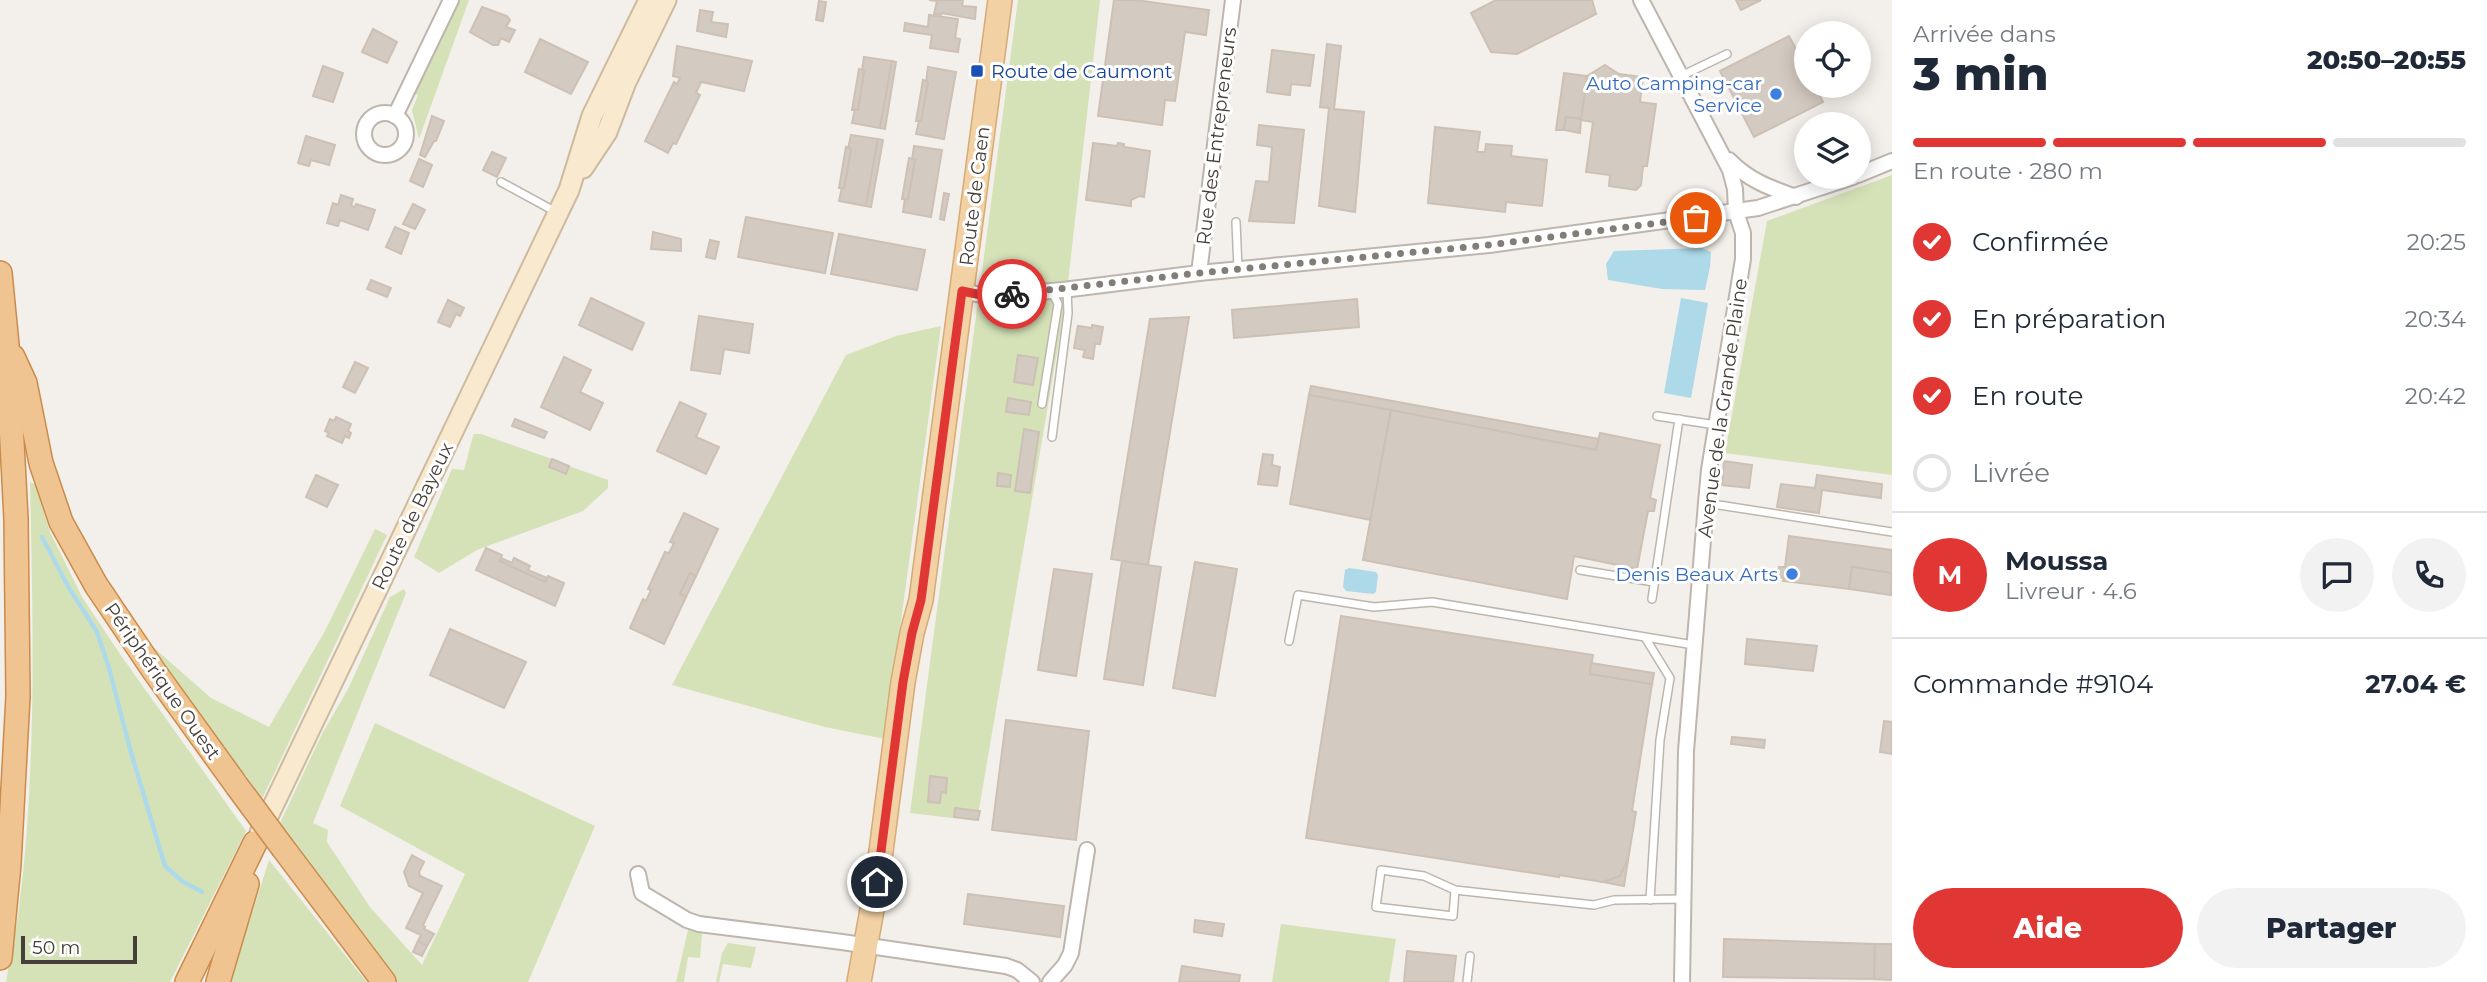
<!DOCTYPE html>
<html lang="fr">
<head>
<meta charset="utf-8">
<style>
  body { margin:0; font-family:Montserrat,sans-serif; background:#f2f2f3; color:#1f2937; height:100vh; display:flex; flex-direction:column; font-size:26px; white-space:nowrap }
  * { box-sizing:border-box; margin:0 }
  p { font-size:23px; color:#747a83 }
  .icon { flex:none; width:38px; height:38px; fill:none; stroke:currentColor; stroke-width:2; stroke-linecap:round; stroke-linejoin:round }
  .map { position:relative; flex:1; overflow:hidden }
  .sheet { display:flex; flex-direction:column; background:#fff; width:595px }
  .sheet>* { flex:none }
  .tools { position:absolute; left:1794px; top:21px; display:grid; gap:14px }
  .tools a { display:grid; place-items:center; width:77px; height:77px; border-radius:50%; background:#fff; box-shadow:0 4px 18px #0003; font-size:35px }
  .scale { position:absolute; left:21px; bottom:18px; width:116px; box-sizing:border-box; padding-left:7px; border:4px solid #463f39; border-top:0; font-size:19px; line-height:24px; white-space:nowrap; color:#463f39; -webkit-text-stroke:5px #fff; paint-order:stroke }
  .pin { position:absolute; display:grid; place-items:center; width:60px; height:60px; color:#fff; margin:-30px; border:4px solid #fff; border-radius:50%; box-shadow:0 2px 7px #0007 }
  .courier { position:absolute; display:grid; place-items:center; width:70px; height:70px; margin:-35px; border:5px solid #e03634; border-radius:50%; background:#fff; color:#222; box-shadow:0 2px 9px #0007 }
  .headline em { font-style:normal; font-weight:800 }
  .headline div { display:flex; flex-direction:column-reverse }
  .headline { display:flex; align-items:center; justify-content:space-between; height:119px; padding:0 21px }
  h1 { font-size:46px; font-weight:800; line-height:52px }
  .bar { display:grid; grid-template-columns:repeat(4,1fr); gap:10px 7px; align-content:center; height:84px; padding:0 21px }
  .bar i { height:9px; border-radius:5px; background:#e0e1e3 }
  .bar .current { background:#e03634 }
  .bar p { grid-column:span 4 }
  .line { display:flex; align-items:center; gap:18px; padding:0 21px; border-top:2px solid #e0e1e3 }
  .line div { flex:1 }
  .round { display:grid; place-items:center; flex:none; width:74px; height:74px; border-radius:37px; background:#f2f2f3 }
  ol { padding:0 21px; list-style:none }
  li { display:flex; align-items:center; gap:21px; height:77px }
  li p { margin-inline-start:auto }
  li .icon { padding:7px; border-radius:50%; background:#e03634; color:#fff; stroke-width:4 }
  li:last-child { color:#747a83 }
  li i { width:38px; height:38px; border:4px solid #e0e1e3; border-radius:50% }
  .cta { display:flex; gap:14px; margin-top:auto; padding:14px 21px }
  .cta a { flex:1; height:80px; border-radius:42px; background:#e03634; color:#fff; font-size:28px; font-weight:800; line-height:80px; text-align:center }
  .cta a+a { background:#f2f2f3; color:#1f2937 }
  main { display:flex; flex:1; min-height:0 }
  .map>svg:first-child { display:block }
</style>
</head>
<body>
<main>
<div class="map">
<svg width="1892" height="982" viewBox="0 0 1892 982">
  <rect width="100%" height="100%" fill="#f3efea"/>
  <g fill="#d5e2b8">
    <polygon points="459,0 469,0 419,139 412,110 418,95 414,93"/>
    <polygon points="1018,0 1100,0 1066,300 977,821 910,813"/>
    <polygon points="1892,175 1892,475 1725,453 1767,221"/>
    <polygon points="941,326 885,739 825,727 672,685 846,355 896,336"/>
    <path d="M474,434h7l71,25 -3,8 17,7 3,-8 39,14v8l-25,23 -106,39 -38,23 -25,-16 38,-88 12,1c4,-12 5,-23 10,-36z"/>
    <path d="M30,482l5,2 15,48 32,65 40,60 124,174 -76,151h-164c4,-25 10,-49 13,-74 18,-141 14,-284 11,-426z"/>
    <polygon points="375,529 387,535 262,799 246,775 240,773 153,647 211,698 269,727 325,631"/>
    <polygon points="404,589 406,593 313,823 328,830 327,842 370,907 422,965 465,874 340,806 375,723 595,826 528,982 397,982 366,945 280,823 322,734 348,689 390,597"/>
    <polygon points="269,860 357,970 367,982 230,982"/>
    <polygon points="1281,924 1396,939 1389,982 1272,982"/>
    <polygon points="688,930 702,933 700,958 688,957 684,982 676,982"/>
    <polygon points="728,943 756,947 751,968 723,964 719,982 716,982 722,953"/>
  </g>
  <g fill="#aed9e8">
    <polygon points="1702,248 1711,252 1710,267 1705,290 1662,289 1608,280 1606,264 1614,251"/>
    <polygon points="1681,298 1708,303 1691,398 1664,393"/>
    <polygon points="1349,568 1376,572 1378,575 1376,592 1373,594 1346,591 1343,587 1345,570"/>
  </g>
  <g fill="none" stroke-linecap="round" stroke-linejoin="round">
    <polyline stroke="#aed9e8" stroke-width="4.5" points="42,537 69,588 97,632 109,668 130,749 165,866 182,881 202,892"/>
  </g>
  <g fill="#d3cac1" stroke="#cdc0b5" stroke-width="2">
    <polygon points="929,0 963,0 962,6 976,7 975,19 942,13 941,15 934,14 937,1"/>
    <polygon points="1114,0 1135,0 1209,10 1206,35 1185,32 1175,101 1165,100 1162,125 1098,116"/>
    <polygon points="1496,0 1592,0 1596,14 1517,54 1491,52 1471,13"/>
    <polygon points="1736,0 1761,0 1741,10"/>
    <polygon points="819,1 826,2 823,21 816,20"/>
    <polygon points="482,7 507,16 510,20 506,27 515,30 509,42 501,38 498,45 493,45 470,32"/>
    <polygon points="700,10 713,12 711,22 728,24 726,37 697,31"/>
    <polygon points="929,15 958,19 955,38 960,39 958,52 930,48 932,35 904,31 905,23 928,27"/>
    <polygon points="373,29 397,42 387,63 362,52"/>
    <polygon points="1789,36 1806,68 1806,86 1815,86 1823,102 1754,137 1720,71"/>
    <polygon points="540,39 588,62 571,94 525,72"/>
    <polygon points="1327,44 1341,46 1334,109 1364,112 1355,212 1319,206 1329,108 1320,107"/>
    <polygon points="677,46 752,61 744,91 701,82 696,93 700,95 676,144 673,143 668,153 645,141 674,82 677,84 680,78 673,76"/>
    <polygon points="1272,50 1314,55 1310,86 1291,84 1290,95 1267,92"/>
    <polygon points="864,57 892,61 880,128 852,123 855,109 858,110 864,71 862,71"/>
    <polygon points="892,61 896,62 885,129 880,128"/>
    <polygon points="1605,65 1619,74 1643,77 1640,102 1656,104 1647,166 1643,166 1641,185 1636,190 1609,186 1610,175 1586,172 1593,122 1581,120 1587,76"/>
    <polygon points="323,66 343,73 333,102 313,96"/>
    <polygon points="928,67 956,72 944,139 916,134 919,121 921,121 928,82 926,82"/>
    <polygon points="859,69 864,71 858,110 852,110"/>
    <polygon points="1564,73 1587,76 1581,119 1566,117 1564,130 1556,130"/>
    <polygon points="923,80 928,82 921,121 916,121"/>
    <polygon points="432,116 444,121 436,141 434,141 425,157 420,155"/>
    <polygon points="1566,117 1581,119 1580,133 1564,130"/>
    <polygon points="1259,125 1304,130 1294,223 1249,221 1256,181 1269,182 1272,147 1257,145"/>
    <polygon points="1435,127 1480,132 1477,152 1485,152 1486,144 1512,146 1511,156 1547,160 1542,206 1506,202 1505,212 1428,203"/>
    <polygon points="851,135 878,139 866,206 839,201 842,187 844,188 851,149 848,149"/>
    <polygon points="306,136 335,145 329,165 311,160 309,166 298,163"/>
    <polygon points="878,139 883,140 871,207 866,206"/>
    <polygon points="1093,143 1117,146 1118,143 1124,144 1124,147 1150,151 1144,197 1139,196 1131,200 1131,206 1086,200"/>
    <polygon points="914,146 942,150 931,217 903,212 905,198 908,199 915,160 912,160"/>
    <polygon points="846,147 851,149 844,188 839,188"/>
    <polygon points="492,152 506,158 497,177 483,170"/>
    <polygon points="909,158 915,160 908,199 902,199"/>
    <polygon points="419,159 432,165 423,187 410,181"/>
    <polygon points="944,193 949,194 944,220 940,219"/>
    <polygon points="341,195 353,199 351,206 355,207 356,204 375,210 368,230 340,220 338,226 327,223 333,203 338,205"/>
    <polygon points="413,204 425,210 415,229 403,224"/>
    <polygon points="746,217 833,233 825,273 738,257"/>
    <polygon points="395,227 409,233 401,254 386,247"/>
    <polygon points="653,232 681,239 681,251 651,249"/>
    <polygon points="839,234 925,250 917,290 831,274"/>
    <polygon points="710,240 719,242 715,259 706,257"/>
    <polygon points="371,280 391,288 387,297 367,289"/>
    <polygon points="591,298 644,323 632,350 579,325"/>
    <polygon points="1357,299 1359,327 1234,338 1232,310"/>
    <polygon points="448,300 464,308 460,316 456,314 450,327 438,322"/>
    <polygon points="699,316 753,324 749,353 724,349 720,374 691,370"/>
    <polygon points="1189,317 1148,565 1111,559 1150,319"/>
    <polygon points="1092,325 1103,327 1100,344 1095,344 1093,359 1083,357 1085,350 1074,348 1078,326 1092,328"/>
    <polygon points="1018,355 1038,358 1033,385 1014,382"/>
    <polygon points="564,357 591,370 580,392 603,403 590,430 541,407"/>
    <polygon points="355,362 368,368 355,393 343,387"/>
    <polygon points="1311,386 1599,439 1596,450 1309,395"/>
    <polygon points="1309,395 1391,410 1371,520 1290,504"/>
    <polygon points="1008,398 1031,402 1029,415 1006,412"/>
    <polygon points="680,402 706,414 696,437 719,447 706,474 657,451"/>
    <polygon points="1391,410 1596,450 1600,433 1660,445 1650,498 1656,500 1654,511 1648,511 1637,569 1574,556 1567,599 1363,560"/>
    <polygon points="336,417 351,424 348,431 351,433 349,438 345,436 342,443 327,436 329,433 325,431 330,419 334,421"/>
    <polygon points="515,419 547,432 544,438 512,426"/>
    <polygon points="1024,429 1039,432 1030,493 1015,491"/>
    <polygon points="1263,454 1273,455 1272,465 1280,467 1277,486 1258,484"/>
    <polygon points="552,459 569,466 566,474 549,467"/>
    <polygon points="1724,461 1752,465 1749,488 1722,485"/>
    <polygon points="998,473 1011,475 1010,487 997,486"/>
    <polygon points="316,475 338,485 327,507 306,497"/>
    <polygon points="1817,475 1882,484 1881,498 1822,490 1819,513 1777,507 1781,484 1815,488"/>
    <polygon points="684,513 718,529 696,576 690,573 680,594 686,597 664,644 630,628 643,599 646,601 651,590 648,589 665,552 669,553 674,543 670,542"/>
    <polygon points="1789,536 1892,550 1892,573 1852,567 1849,589 1783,581 1784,578 1777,577 1779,567 1785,567"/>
    <polygon points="486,548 502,555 500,561 545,582 548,576 564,583 555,606 476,570"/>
    <polygon points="501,558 512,563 514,558 530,566 528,570 547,578 545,582 500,561"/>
    <polygon points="1122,561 1161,567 1143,685 1104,679"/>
    <polygon points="1195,562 1237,569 1215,696 1173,688"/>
    <polygon points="1852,567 1892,573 1891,595 1849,589"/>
    <polygon points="1054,569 1092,574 1076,676 1038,670"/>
    <polygon points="690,573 696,576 686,597 680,594"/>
    <polygon points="1341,616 1593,655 1590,674 1652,684 1632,811 1636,812 1628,860 1620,876 1603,882 1559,875 1559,877 1306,838"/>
    <polygon points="450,629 526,662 504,708 430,675"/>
    <polygon points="1747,639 1817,646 1813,671 1745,664"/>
    <polygon points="1591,663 1654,673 1652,684 1590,674"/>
    <polygon points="1006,720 1089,731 1076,840 992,830"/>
    <polygon points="1884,721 1892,722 1892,754 1880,752"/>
    <polygon points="1732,737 1765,740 1764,748 1731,744"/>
    <polygon points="930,776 947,778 946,793 941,792 940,803 928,802"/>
    <polygon points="955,808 980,811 978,820 954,817"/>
    <polygon points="412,855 424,862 419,872 420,876 442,886 423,925 425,927 424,929 434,934 427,946 418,941 421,935 406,928 423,893 409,886 404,872"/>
    <polygon points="1628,860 1624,886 1603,882 1620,876"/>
    <polygon points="968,894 1064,906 1060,937 964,924"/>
    <polygon points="1195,920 1224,924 1222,936 1194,932"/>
    <polygon points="1724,939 1875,944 1874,979 1723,977"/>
    <polygon points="418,941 427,946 422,956 413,952"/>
    <polygon points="1875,944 1892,944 1892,980 1874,979"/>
    <polygon points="1407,951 1456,956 1453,982 1404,982"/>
    <polygon points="1182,966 1240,975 1239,982 1179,982"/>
  </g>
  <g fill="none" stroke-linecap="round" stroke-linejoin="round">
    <defs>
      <g id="service">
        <polyline points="1681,76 1727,54"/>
        <polyline points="501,182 556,212"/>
        <polyline points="1236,222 1238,269"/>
        <polyline points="1042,404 1058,304 1052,292"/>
        <polyline points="1657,416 1716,425"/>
        <polyline points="1052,437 1068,313 1067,290"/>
        <polyline points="1706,503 1892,532"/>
        <polyline points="1580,570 1654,582"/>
        <polyline points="1652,599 1679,419"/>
        <polyline points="1646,639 1670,678 1660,740 1650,900"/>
        <polyline points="1289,641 1298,595 1374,607 1432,602 1694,645"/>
        <polyline points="1455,890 1453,916 1376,907 1381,870 1424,876 1455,890 1594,905 1614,900 1683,899"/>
        <polyline points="1467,982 1470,956"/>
      </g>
      <g id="minor">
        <polyline points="1641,0 1730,170 1735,189 1736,212 1743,233 1743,259 1709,470 1706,503 1686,751 1682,982"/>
        <circle cx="385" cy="134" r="21"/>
        <polyline points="395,116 451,0"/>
        <path d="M1729,160c19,20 41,28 67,37"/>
        <polyline points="1858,175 1892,161"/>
        <polyline points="1199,273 1233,0"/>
        <polyline points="962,291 986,296 1063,290 1199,273 1489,245 1758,208 1853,177"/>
        <polyline points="638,874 642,893 687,920 699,924 842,942 1006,966 1017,970 1032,982"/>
        <polyline points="1050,982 1065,965 1071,953 1087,850"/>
      </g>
      <g id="secondary">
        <polyline points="583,168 607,132 626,82 666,0"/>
        <polyline points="260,833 569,190 592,116 649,0"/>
      </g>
      <polyline id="primary" points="859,982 877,882 903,682 912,633 921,600 1000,0"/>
      <g id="trunk">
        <polyline points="0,273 7,345 16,519 18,696 9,864 0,958"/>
        <polyline points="13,357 25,383 41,463 61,522 96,585 154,671 237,786"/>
        <polyline points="283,848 384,982"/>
        <polyline points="187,982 255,843"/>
        <polyline points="218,982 247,884"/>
      </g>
    </defs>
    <use href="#service" stroke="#beb6ae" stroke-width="10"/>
    <use href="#minor" stroke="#beb6ae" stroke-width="18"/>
    <use href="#secondary" stroke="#cdbb9f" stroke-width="23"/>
    <use href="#primary" stroke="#d6ab75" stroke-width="26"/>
    <use href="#trunk" stroke="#cb8b4c" stroke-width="26"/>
    <use href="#service" stroke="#fff" stroke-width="7"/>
    <use href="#minor" stroke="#fff" stroke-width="14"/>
    <use href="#secondary" stroke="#f8e9cf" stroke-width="19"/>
    <use href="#primary" stroke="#f2d1a4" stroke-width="23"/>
    <use href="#trunk" stroke="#f0c490" stroke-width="23"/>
    <defs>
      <polyline id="trunk-bridge" points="237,786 283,848"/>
    </defs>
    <use href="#trunk-bridge" stroke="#cb8b4c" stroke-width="26" stroke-linecap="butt"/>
    <use href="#trunk-bridge" stroke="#f0c490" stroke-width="23"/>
  </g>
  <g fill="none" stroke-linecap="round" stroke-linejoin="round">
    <polyline stroke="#837d77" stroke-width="7" stroke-dasharray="0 12.6" points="1012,294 1199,273 1489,245 1696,218"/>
    <polyline stroke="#e03634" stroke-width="9" points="877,882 903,682 912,633 921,600 962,291 986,296 1012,294"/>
  </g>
  <rect fill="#1a4fb4" stroke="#fff" stroke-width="2.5" x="970" y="64" width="14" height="14" rx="3.5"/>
  <g fill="#3f7fe0" stroke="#fff" stroke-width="2.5">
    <circle cx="1776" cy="94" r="7"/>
    <circle cx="1792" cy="574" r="7"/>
  </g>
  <g text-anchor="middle" stroke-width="6" stroke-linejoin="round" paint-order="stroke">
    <g font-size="19" fill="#164399" stroke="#fff" text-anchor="start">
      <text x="991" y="78">Route de Caumont</text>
    </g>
    <g font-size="19" fill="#366cbe" stroke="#fff" text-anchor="end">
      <text x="1762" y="90">Auto Camping-car<tspan x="1762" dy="22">Service</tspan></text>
      <text x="1778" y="581">Denis Beaux Arts</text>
    </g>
    <g font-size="19" fill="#463f39" stroke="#fff">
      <text transform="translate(1216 136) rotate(-83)" y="7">Rue des Entrepreneurs</text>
      <text transform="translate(974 196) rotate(-83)" y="7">Route de Caen</text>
      <text transform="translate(1722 408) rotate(-82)" y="7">Avenue de la Grande Plaine</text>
      <text transform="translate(412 516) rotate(-64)" y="7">Route de Bayeux</text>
      <text transform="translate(163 681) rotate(55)" y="7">Périphérique Ouest</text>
    </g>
  </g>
</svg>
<div class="tools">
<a><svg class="icon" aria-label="locate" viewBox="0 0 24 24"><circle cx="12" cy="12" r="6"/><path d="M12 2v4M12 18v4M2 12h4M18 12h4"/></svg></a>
<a><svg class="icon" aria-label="layers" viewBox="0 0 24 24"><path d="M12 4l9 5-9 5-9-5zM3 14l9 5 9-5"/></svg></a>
</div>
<div class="scale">50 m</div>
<div class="pin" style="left:1696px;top:218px;background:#ea580c"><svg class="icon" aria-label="bag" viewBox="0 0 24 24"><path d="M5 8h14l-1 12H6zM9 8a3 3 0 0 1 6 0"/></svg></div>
<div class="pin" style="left:877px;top:882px;background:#1f2937"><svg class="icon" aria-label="home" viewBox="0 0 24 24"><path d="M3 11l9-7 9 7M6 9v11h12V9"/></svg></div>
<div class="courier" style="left:1012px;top:294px"><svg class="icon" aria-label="bike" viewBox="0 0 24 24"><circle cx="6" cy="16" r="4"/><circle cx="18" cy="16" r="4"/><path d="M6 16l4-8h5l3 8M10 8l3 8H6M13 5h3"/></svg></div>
</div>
<section class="sheet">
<div class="headline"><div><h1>3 min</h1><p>Arrivée dans</p></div><em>20:50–20:55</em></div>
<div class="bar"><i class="current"></i><i class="current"></i><i class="current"></i><i></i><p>En route · 280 m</p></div>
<ol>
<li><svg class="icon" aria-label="check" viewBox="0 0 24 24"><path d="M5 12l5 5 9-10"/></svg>Confirmée<p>20:25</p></li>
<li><svg class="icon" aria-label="check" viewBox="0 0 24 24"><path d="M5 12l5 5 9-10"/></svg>En préparation<p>20:34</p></li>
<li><svg class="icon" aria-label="check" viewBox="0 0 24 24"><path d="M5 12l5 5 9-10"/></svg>En route<p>20:42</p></li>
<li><i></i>Livrée</li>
</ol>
<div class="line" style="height:126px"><b class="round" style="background:#e03634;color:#fff">M</b><div><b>Moussa</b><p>Livreur · 4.6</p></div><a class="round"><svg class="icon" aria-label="chat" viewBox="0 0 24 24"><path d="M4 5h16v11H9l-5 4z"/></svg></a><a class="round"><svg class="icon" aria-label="phone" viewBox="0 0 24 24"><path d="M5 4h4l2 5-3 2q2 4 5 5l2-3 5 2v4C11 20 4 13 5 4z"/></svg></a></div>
<div class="line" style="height:91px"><div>Commande #9104</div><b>27.04 €</b></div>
<div class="cta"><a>Aide</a><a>Partager</a></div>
</section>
</main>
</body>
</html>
